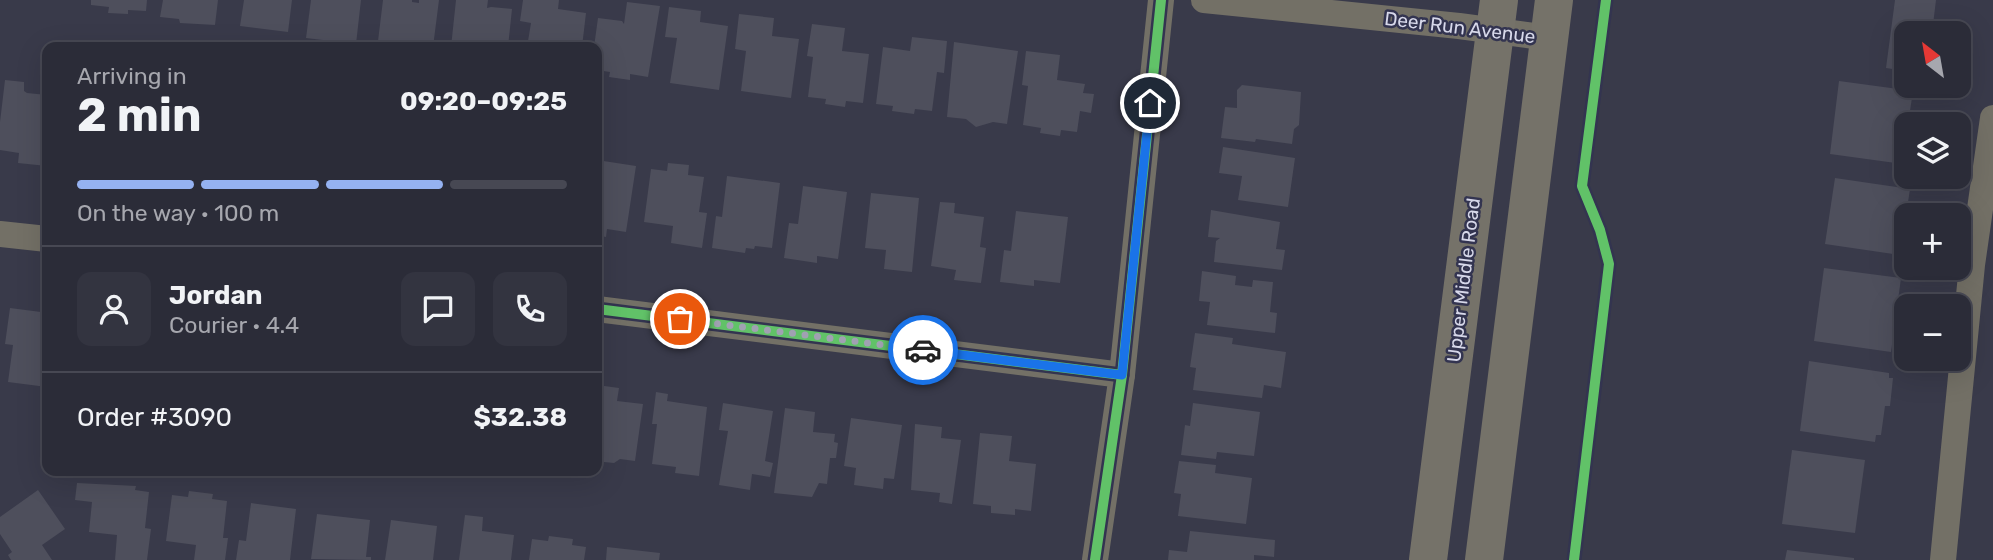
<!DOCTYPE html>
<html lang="en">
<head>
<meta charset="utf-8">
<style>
  body { margin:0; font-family:Rubik,sans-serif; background:#333440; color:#f1f3f6; height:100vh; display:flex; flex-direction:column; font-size:26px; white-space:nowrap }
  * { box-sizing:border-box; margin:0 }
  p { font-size:23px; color:#a6a7ae }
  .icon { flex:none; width:38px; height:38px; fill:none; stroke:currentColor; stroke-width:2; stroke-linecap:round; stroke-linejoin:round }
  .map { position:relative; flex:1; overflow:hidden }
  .sheet { position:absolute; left:42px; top:42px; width:560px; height:434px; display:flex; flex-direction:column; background:#2b2c38; border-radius:14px; box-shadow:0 7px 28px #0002,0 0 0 2px #474853 }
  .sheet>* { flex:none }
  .needle { width:46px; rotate:329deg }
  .fabs { position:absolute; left:1894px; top:21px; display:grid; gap:14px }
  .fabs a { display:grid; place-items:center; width:77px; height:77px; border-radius:14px; background:#2b2c38; box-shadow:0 7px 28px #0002,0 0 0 2px #474853; font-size:35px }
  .pin { position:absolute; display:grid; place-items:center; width:60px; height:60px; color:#fff; margin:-30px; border:4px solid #fff; border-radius:50%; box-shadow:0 2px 7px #0007 }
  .courier { position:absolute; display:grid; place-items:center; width:70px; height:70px; margin:-35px; border:5px solid #1a73e8; border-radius:50%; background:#fff; color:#222; box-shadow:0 2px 9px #0007 }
  .overview em { font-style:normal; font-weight:700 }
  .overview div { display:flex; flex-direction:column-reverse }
  .overview { display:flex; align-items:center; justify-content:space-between; height:119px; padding:0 35px }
  h1 { font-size:46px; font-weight:700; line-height:52px }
  .bar { display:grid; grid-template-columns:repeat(4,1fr); gap:10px 7px; align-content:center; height:84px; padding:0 35px }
  .bar i { height:9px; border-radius:5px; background:#474853 }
  .bar .current { background:#95b2f1 }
  .bar p { grid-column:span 4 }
  .line { display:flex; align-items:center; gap:18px; padding:0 35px; border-top:2px solid #474853 }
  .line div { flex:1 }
  .round { display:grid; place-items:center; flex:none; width:74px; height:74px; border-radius:14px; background:#333440 }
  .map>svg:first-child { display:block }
</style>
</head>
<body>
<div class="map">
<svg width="1993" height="560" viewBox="0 0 1993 560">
  <rect width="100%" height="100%" fill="#393a4a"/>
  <g fill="#4e4f5c">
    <polygon points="91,0 147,0 146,11 128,10 128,14 108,13 109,7 91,5"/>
    <polygon points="163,0 218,0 215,25 180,23 179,19 160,17"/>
    <polygon points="244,0 292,0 288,32 240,26"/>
    <polygon points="311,0 361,0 356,44 306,38"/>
    <polygon points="383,0 412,0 412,2 419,3 419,0 439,0 433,47 416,45 416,47 394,47 395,42 378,41"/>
    <polygon points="456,0 488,0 487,8 491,7 512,9 508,47 451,47"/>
    <polygon points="523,0 559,0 558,9 586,13 582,47 527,47 531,23 520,21"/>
    <polygon points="1895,0 1936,0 1932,33 1906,33 1906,71 1886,68"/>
    <polygon points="627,2 660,6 648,77 630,74 630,80 609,77 610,72 597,70 597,47 594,47 598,18 622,21 624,24"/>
    <polygon points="669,7 701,11 700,22 728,26 719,90 670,83 677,38 665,37"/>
    <polygon points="739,14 774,18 772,36 799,39 791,98 741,91 746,51 735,49"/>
    <polygon points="812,24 845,28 842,51 869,54 863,103 846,101 845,107 825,104 826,99 808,97 813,57 807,56"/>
    <polygon points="912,37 947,41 944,73 937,72 932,111 915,109 914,114 892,111 893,106 876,104 883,47 910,51"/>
    <polygon points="954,42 1018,51 1007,124 993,122 976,127 966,119 947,117"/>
    <polygon points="1026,51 1060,55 1057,80 1085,84 1083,93 1094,94 1091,113 1080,111 1077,132 1061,130 1060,136 1040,133 1041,128 1023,125 1028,86 1022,85"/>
    <polygon points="5,80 24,82 24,91 27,93 47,95 47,166 18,163 19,153 0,150 0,122"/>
    <polygon points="1839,81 1913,91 1908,124 1906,124 1903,164 1830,154"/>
    <polygon points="1242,85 1301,92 1299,125 1294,129 1292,144 1256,139 1255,142 1221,138 1225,107 1237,108 1237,90"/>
    <polygon points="1223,147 1295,158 1288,207 1238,200 1242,176 1219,173"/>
    <polygon points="597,160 636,166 626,232 607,229 606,237 597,235"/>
    <polygon points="668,163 689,165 688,175 704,177 699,212 707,213 702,248 671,243 673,226 644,222 651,169 667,171"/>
    <polygon points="727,176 780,183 772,248 755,246 754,249 746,248 745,253 712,248 716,216 722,217"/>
    <polygon points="1835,178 1910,189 1900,255 1825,244"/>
    <polygon points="803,186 847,192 838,259 817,256 817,263 784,258 789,223 798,224"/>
    <polygon points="871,193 919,198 912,272 884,269 886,250 865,248"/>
    <polygon points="940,202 955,203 954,213 984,217 980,247 986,248 981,283 954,280 956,270 931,266"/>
    <polygon points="1211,210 1280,222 1276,249 1285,250 1282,270 1214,262 1216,241 1220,238 1208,237"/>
    <polygon points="1016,211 1068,217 1060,283 1034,280 1034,286 1000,282 1004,250 1011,251"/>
    <polygon points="1824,268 1901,278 1891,352 1814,341"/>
    <polygon points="1202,271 1236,276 1235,285 1252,287 1253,280 1273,282 1270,312 1277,313 1275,333 1207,325 1210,302 1199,301"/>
    <polygon points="10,308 41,312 40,318 47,318 47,387 8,382 13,345 5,344"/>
    <polygon points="1195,333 1233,338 1232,344 1286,352 1281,388 1264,385 1262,398 1193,390 1196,368 1190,367"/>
    <polygon points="1809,361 1889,373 1889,378 1893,378 1890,406 1885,406 1881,435 1876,435 1875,442 1800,431"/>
    <polygon points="597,385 619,388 617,401 643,404 635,461 620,459 614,463 604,462 597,455"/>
    <polygon points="656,392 668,394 667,401 707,407 699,476 675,473 676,467 652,464 657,424 652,424"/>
    <polygon points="723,403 773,411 765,461 773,463 770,477 752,474 750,490 719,485 728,431 719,430"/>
    <polygon points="1193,403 1260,412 1254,456 1217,452 1216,459 1181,455 1185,425 1190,426"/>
    <polygon points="785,408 815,412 813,432 835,434 834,442 838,443 836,458 830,458 827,484 819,483 812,497 774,493"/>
    <polygon points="851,418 902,425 894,479 884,478 883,489 854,485 856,468 844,466"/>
    <polygon points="915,424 942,427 941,438 961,440 952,504 939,502 940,493 911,490"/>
    <polygon points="980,433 1012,436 1009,461 1036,464 1031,511 1015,509 1015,515 991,513 991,506 973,504"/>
    <polygon points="1792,450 1865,460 1855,533 1782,524"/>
    <polygon points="1179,461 1216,465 1215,473 1252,478 1246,524 1178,516 1181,494 1174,493"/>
    <polygon points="77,483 136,486 135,490 149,492 145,528 151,529 147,560 115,560 117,535 89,532 92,502 75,500"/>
    <polygon points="38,490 65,529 42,545 52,560 11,560 8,555 12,552 0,534 0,517"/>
    <polygon points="189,491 213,494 212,499 227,501 223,538 228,538 225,560 194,560 196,545 166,541 172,495 188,497"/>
    <polygon points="251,503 296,509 290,560 236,560 239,540 246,541"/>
    <polygon points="317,514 370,520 366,557 371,557 371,560 311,559"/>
    <polygon points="465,515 483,517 482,531 514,535 511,560 459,560"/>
    <polygon points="391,520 437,526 433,560 385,560"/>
    <polygon points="1190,531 1275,540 1274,557 1254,555 1254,560 1168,560 1169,550 1187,552"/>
    <polygon points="549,536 573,539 572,545 586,547 584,560 529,560 532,539 548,541"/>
    <polygon points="607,547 660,553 659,560 606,560"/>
    <polygon points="1787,550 1854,558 1854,560 1785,560"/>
  </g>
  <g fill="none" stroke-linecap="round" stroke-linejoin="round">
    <g stroke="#737066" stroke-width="26">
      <polyline points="1204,0 1459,26 1549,38"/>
      <polyline points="0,234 47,239"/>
      <polyline points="597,309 1122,375"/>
      <polyline points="1095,560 1122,375 1161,0"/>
      <polyline points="1943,560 1972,265 1993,118"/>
    </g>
    <g stroke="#757269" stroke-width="38">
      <polyline points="1428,560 1499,0"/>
      <polyline points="1484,560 1554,0"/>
    </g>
    <defs>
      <g id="cycleway">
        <polyline points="597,309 1122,375"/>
        <polyline points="1095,560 1122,375 1161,0"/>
        <polyline points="1574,560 1609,264 1600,230 1582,186 1606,0"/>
      </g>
    </defs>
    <use href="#cycleway" stroke="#333450" stroke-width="15"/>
    <use href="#cycleway" stroke="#61c268" stroke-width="10"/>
  </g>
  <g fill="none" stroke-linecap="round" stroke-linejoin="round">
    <polyline stroke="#a0a1b2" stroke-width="7" stroke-dasharray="0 12.6" points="680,319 923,350"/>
    <polyline stroke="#1a73e8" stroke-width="9" points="923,350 1122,375 1150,103"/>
  </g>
  <g text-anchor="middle" stroke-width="5" stroke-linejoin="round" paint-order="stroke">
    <g font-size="19" fill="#d7d8ea" stroke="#333450">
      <text transform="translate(1460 27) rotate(7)" y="7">Deer Run Avenue</text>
      <text transform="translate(1463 280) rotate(-83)" y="7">Upper Middle Road</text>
    </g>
  </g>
</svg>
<div class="fabs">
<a><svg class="needle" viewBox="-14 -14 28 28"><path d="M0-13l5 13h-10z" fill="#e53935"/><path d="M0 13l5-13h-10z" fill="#a6a7ae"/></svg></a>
<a><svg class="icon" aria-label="layers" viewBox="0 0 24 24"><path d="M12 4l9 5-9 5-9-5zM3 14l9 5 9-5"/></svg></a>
<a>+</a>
<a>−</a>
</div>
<div class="pin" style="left:680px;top:319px;background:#ea580c"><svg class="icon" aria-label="bag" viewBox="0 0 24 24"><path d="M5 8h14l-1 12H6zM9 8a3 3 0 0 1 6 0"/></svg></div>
<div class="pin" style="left:1150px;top:103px;background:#1f2937"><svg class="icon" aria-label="home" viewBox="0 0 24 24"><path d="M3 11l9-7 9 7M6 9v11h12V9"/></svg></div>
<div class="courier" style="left:923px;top:350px"><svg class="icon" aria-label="car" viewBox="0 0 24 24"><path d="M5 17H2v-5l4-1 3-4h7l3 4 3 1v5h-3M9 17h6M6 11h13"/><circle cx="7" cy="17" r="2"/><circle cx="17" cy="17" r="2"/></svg></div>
<section class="sheet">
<div class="overview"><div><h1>2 min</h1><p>Arriving in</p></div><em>09:20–09:25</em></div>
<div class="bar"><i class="current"></i><i class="current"></i><i class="current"></i><i></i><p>On the way · 100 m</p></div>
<div class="line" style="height:126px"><a class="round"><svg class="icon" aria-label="person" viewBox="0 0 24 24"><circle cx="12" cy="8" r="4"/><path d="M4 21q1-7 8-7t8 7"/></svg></a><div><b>Jordan</b><p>Courier · 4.4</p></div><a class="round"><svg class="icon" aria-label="chat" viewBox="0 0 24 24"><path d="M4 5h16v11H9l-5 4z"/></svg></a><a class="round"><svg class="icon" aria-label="phone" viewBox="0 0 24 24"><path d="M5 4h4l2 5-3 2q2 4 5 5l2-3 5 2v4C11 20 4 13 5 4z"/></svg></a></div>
<div class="line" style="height:91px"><div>Order #3090</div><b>$32.38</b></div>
</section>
</div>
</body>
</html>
